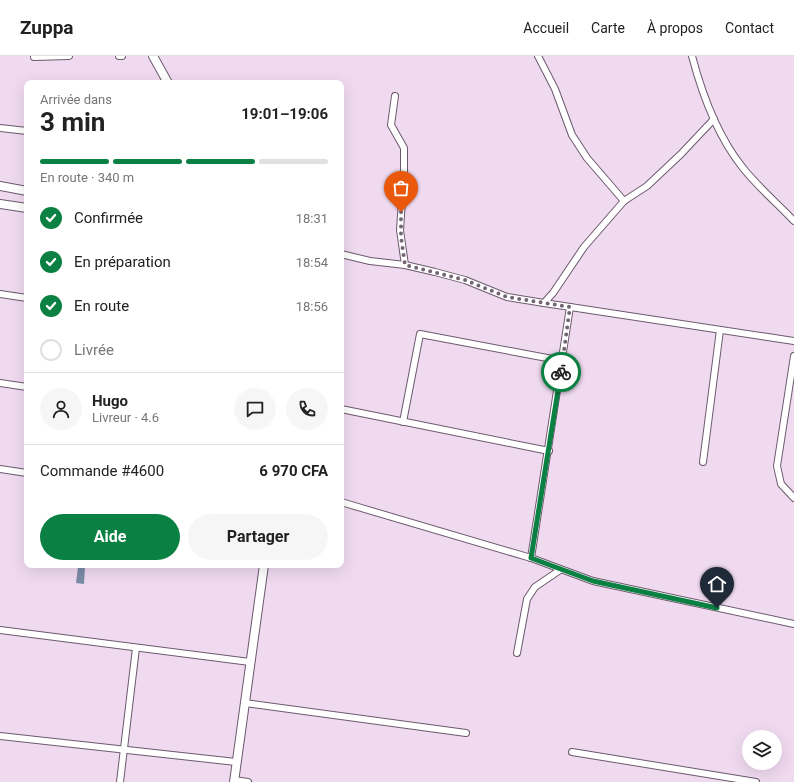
<!DOCTYPE html>
<html lang="fr">
<head>
<meta charset="utf-8">
<style>
  body { margin:0; font-family:Roboto,sans-serif; background:#f6f6f6; color:#222; height:100vh; display:flex; flex-direction:column; font-size:15px; white-space:nowrap }
  * { box-sizing:border-box; margin:0 }
  p { font-size:13px; color:#767676 }
  .icon { flex:none; width:22px; height:22px; fill:none; stroke:currentColor; stroke-width:2; stroke-linecap:round; stroke-linejoin:round }
  .map { position:relative; flex:1; overflow:hidden }
  .sheet { position:absolute; left:24px; top:24px; width:320px; height:488px; display:flex; flex-direction:column; background:#fff; border-radius:8px; box-shadow:0 4px 16px #0002 }
  .sheet>* { flex:none }
  .fabs { position:absolute; left:742px; top:674px; display:grid; gap:8px }
  .fabs a { display:grid; place-items:center; width:40px; height:40px; border-radius:50%; background:#fff; box-shadow:0 4px 16px #0002; font-size:20px }
  .pin { position:absolute; display:grid; place-items:center; width:34px; height:34px; color:#fff; margin:-41px -17px; border-radius:50% 50% 50% 0; rotate:-45deg; box-shadow:0 0 4px #0007 }
  .pin .icon { rotate:45deg }
  .courier { position:absolute; display:grid; place-items:center; width:40px; height:40px; margin:-20px; border:3px solid #0b8043; border-radius:50%; background:#fff; color:#222; box-shadow:0 1px 5px #0007 }
  .summary em { font-style:normal; font-weight:700 }
  .summary div { display:flex; flex-direction:column-reverse }
  .summary { display:flex; align-items:center; justify-content:space-between; height:68px; padding:0 16px }
  h1 { font-size:26px; font-weight:700; line-height:30px }
  .bar { display:grid; grid-template-columns:repeat(4,1fr); gap:6px 4px; align-content:center; height:48px; padding:0 16px }
  .bar i { height:5px; border-radius:3px; background:#e0e0e0 }
  .bar .selected { background:#0b8043 }
  .bar p { grid-column:span 4 }
  .line { display:flex; align-items:center; gap:10px; padding:0 16px; border-top:1px solid #e0e0e0 }
  .line div { flex:1 }
  .round { display:grid; place-items:center; flex:none; width:42px; height:42px; border-radius:21px; background:#f6f6f6 }
  ol { padding:0 16px; list-style:none }
  li { display:flex; align-items:center; gap:12px; height:44px }
  li p { margin-inline-start:auto }
  li .icon { padding:4px; border-radius:50%; background:#0b8043; color:#fff; stroke-width:4 }
  li:last-child { color:#767676 }
  li i { width:22px; height:22px; border:2px solid #e0e0e0; border-radius:50% }
  .button { display:flex; gap:8px; margin-top:auto; padding:8px 16px }
  .button a { flex:1; height:46px; border-radius:24px; background:#0b8043; color:#fff; font-size:16px; font-weight:700; line-height:46px; text-align:center }
  .button a+a { background:#f6f6f6; color:#222 }
  header { display:flex; align-items:center; gap:24px; box-sizing:border-box; height:56px; padding:0 20px; background:#fff; border-bottom:1px solid #e0e0e0 }
  header strong { font-size:19px }
  nav { display:flex; gap:22px; margin-inline-start:auto; font-size:14px }
  .map>svg:first-child { display:block }
</style>
</head>
<body>
<header>
<strong>Zuppa</strong>
<nav><a>Accueil</a><a>Carte</a><a>À propos</a><a>Contact</a></nav>
</header>
<div class="map">
<svg width="794" height="726" viewBox="0 0 794 726">
  <rect width="100%" height="100%" fill="#f0daf0"/>
  <polygon fill="#7b8ca8" points="78,511 85,511 84,528 76,527"/>
  <g fill="none" stroke-linecap="round" stroke-linejoin="round">
    <defs>
      <g id="minor">
        <polyline points="119,0 122,0"/>
        <polyline points="538,0 555,33 572,79 587,102 624,145"/>
        <path d="M692,0c10,38 26,81 51,112 15,19 34,35 51,53"/>
        <polyline points="34,1 69,0"/>
        <polyline points="395,40 391,69 404,92 404,115 400,174 405,209"/>
        <polyline points="0,72 27,75"/>
        <polyline points="341,198 370,205 405,209 435,216 465,224 507,241 544,247 553,237 584,191 624,145 647,130 681,98 714,63"/>
        <polyline points="0,238 27,242"/>
        <polyline points="544,247 794,285"/>
        <polyline points="794,300 777,410 781,428 794,442"/>
        <polyline points="0,327 27,331"/>
        <polyline points="341,353 549,395"/>
        <polyline points="403,366 420,278 563,305"/>
        <polyline points="703,406 720,274"/>
        <polyline points="0,413 27,417"/>
        <polyline points="341,446 531,502 593,525 794,568"/>
        <polyline points="531,502 570,251"/>
        <polyline points="0,574 250,606"/>
        <polyline points="517,597 527,543 535,531 560,514"/>
        <polyline points="245,647 466,677"/>
        <polyline points="0,680 236,706"/>
        <polyline points="572,696 756,726"/>
        <polyline points="234,724 248,726"/>
        <polyline points="120,726 136,592"/>
      </g>
      <g id="tertiary">
        <polyline points="153,0 168,27"/>
        <polyline points="0,130 27,135"/>
        <polyline points="0,148 27,152"/>
        <polyline points="234,726 264,509"/>
      </g>
    </defs>
    <use href="#minor" stroke="#6c5a6c" stroke-width="8"/>
    <use href="#tertiary" stroke="#6c5a6c" stroke-width="10"/>
    <use href="#minor" stroke="#fff" stroke-width="6"/>
    <use href="#tertiary" stroke="#fff" stroke-width="8"/>
  </g>
  <g fill="none" stroke-linecap="round" stroke-linejoin="round">
    <polyline stroke="#736573" stroke-width="4" stroke-dasharray="0 7.2" points="401,156 401,181 405,209 465,224 507,241 570,251 561,316"/>
    <polyline stroke="#0b8043" stroke-width="5" points="561,316 531,502 593,525 717,552"/>
  </g>
</svg>
<div class="fabs">
<a><svg class="icon" aria-label="layers" viewBox="0 0 24 24"><path d="M12 4l9 5-9 5-9-5zM3 14l9 5 9-5"/></svg></a>
</div>
<div class="pin" style="left:401px;top:156px;background:#ea580c"><svg class="icon" aria-label="bag" viewBox="0 0 24 24"><path d="M5 8h14l-1 12H6zM9 8a3 3 0 0 1 6 0"/></svg></div>
<div class="pin" style="left:717px;top:552px;background:#1f2937"><svg class="icon" aria-label="home" viewBox="0 0 24 24"><path d="M3 11l9-7 9 7M6 9v11h12V9"/></svg></div>
<div class="courier" style="left:561px;top:316px"><svg class="icon" aria-label="bike" viewBox="0 0 24 24"><circle cx="6" cy="16" r="4"/><circle cx="18" cy="16" r="4"/><path d="M6 16l4-8h5l3 8M10 8l3 8H6M13 5h3"/></svg></div>
<section class="sheet">
<div class="summary"><div><h1>3 min</h1><p>Arrivée dans</p></div><em>19:01–19:06</em></div>
<div class="bar"><i class="selected"></i><i class="selected"></i><i class="selected"></i><i></i><p>En route · 340 m</p></div>
<ol>
<li><svg class="icon" aria-label="check" viewBox="0 0 24 24"><path d="M5 12l5 5 9-10"/></svg>Confirmée<p>18:31</p></li>
<li><svg class="icon" aria-label="check" viewBox="0 0 24 24"><path d="M5 12l5 5 9-10"/></svg>En préparation<p>18:54</p></li>
<li><svg class="icon" aria-label="check" viewBox="0 0 24 24"><path d="M5 12l5 5 9-10"/></svg>En route<p>18:56</p></li>
<li><i></i>Livrée</li>
</ol>
<div class="line" style="height:72px"><a class="round"><svg class="icon" aria-label="person" viewBox="0 0 24 24"><circle cx="12" cy="8" r="4"/><path d="M4 21q1-7 8-7t8 7"/></svg></a><div><b>Hugo</b><p>Livreur · 4.6</p></div><a class="round"><svg class="icon" aria-label="chat" viewBox="0 0 24 24"><path d="M4 5h16v11H9l-5 4z"/></svg></a><a class="round"><svg class="icon" aria-label="phone" viewBox="0 0 24 24"><path d="M5 4h4l2 5-3 2q2 4 5 5l2-3 5 2v4C11 20 4 13 5 4z"/></svg></a></div>
<div class="line" style="height:52px"><div>Commande #4600</div><b>6 970 CFA</b></div>
<div class="button"><a>Aide</a><a>Partager</a></div>
</section>
</div>
</body>
</html>
